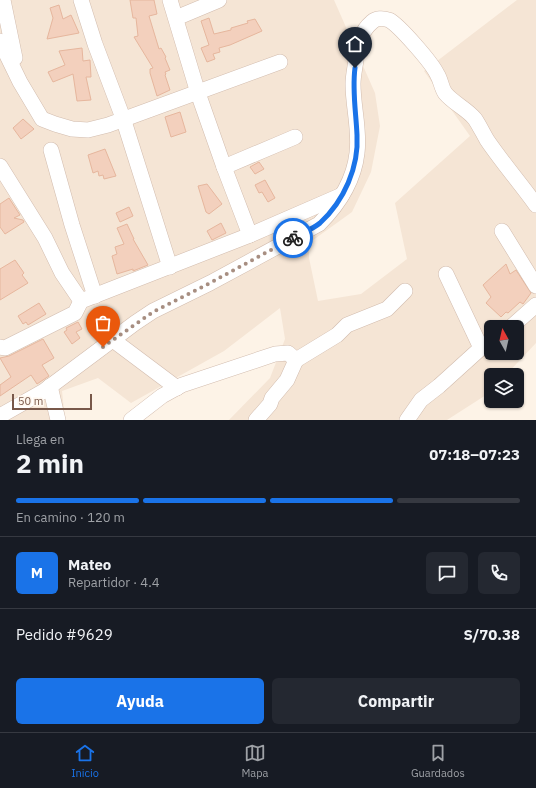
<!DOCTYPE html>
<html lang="es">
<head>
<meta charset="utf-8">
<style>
  body { margin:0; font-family:"IBM Plex Sans",sans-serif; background:#242831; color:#f1f3f6; height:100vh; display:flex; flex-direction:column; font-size:15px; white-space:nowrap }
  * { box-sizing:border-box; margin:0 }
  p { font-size:13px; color:#9ea1a6 }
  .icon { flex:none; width:22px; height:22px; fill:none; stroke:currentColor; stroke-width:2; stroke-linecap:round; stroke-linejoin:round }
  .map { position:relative; height:420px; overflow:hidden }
  .panel { display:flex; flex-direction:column; background:#171b24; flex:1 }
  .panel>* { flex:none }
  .needle { width:26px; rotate:352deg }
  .tools { position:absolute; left:484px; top:320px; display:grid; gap:8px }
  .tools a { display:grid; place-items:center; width:40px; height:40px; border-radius:6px; background:#171b24; box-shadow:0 1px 3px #0004; font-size:20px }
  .scale { position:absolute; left:12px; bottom:10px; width:80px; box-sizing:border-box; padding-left:4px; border:2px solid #78584a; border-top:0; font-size:11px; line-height:14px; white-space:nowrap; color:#78584a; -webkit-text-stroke:3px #fff7ee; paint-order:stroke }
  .pin { position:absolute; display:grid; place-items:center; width:34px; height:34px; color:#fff; margin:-41px -17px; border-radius:50% 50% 50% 0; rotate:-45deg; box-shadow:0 0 4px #0007 }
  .pin .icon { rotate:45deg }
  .courier { position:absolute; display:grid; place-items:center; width:40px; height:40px; margin:-20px; border:3px solid #1a73e8; border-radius:50%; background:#fff; color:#222; box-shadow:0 1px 5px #0007 }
  .overview em { font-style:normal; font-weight:700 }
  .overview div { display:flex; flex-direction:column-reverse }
  .overview { display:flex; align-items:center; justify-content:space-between; height:68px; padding:0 16px }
  h1 { font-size:26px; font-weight:700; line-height:30px }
  .bar { display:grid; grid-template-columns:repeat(4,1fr); gap:6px 4px; align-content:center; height:48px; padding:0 16px }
  .bar i { height:5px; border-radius:3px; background:#363941 }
  .bar .selected { background:#1a73e8 }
  .bar p { grid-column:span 4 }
  .line { display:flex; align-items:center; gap:10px; padding:0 16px; border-top:1px solid #363941 }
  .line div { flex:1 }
  .round { display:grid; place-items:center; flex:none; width:42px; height:42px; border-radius:6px; background:#242831 }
  .action { display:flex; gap:8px; margin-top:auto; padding:8px 16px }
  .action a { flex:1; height:46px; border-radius:6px; background:#1a73e8; color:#fff; font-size:16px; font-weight:700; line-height:46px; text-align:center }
  .action a+a { background:#242831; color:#f1f3f6 }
  .tab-bar { display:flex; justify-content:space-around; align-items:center; height:56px; border-top:1px solid #363941; background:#171b24; font-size:11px; color:#9ea1a6 }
  .tab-bar a { display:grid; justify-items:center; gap:2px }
  .tab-bar .selected { color:#1a73e8 }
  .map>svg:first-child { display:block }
</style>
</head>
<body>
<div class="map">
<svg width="536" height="420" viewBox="0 0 536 420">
  <rect width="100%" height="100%" fill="#fdf3e7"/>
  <path fill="#f5e5d5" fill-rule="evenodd" d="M0,0h334l41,93 5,33 -9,46 -19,40 -43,31v15l9,43 43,-7 46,-35 -12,-56 75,-67 -46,-65 93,-71h19v343l-30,32h-15v15l-5,5 -39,25h-218l41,-42 15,-39 -5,-31 -56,43 -93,52 -33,-25 -36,13 3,29h-65zM491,327h26v26h-26z"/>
  <g fill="#f3d0bd" stroke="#e6b69d">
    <polygon points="130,0 154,0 157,14 149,16 159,49 161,48 166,57 165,58 170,70 165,72 166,74 165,75 170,90 157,96 150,73 150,69 153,68 134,37 138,36 136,18 133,18"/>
    <polygon points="59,5 63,19 71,15 79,33 47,39 53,18 50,8"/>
    <polygon points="209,18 214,34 231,30 231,28 248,23 247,21 255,19 262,31 230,45 219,48 220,52 213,54 215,59 207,62 201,48 209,45 201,21"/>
    <polygon points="82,48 83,61 90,60 91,77 86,77 91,100 77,101 73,74 53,82 48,72 65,65 59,51"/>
    <polygon points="180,112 186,132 171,137 165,117"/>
    <polygon points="23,119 34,129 21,139 13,128"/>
    <polygon points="105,149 116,176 104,179 103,175 99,176 98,171 93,173 88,155"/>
    <polygon points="259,162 264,169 255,174 250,167"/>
    <polygon points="265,180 275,198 268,202 262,192 259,193 255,185"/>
    <polygon points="207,184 222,204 209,214 206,212 198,186"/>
    <polygon points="9,198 20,215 14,218 23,220 24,222 5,234 0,227 0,204"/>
    <polygon points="129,207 133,216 120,222 116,213"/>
    <polygon points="221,223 226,233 212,240 207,231"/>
    <polygon points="127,224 134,239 133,239 148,265 133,271 133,269 117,274 112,256 117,254 115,247 124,244 117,228"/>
    <polygon points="15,260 24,273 22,275 28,283 0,300 0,269"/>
    <polygon points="506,264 510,274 516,270 531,293 523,304 520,302 508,313 506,312 501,317 486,303 491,297 483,285"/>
    <polygon points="39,303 46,314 28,325 26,322 23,324 18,316"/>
    <polygon points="78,322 82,329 76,332 80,338 72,344 64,332 67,330 66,328"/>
    <polygon points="43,339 54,358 42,365 49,376 37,384 31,375 0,396 0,385 11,377 0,358 9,356"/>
  </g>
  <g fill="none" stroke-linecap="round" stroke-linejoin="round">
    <defs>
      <g id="minor">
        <polyline points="3,0 15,58"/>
        <polyline points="81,0 95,44 123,118 170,267"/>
        <polyline points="170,0 198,93 224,167 250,235"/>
        <polyline points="176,18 219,0"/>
        <polyline points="0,41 20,82 42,119 55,124 72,129 88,130 108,125 280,62"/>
        <polyline points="51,150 72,225 95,296"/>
        <polyline points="0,166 45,238 62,273 81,301"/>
        <polyline points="224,167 295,137"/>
        <polyline points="502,231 536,286"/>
        <polyline points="446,274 481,348"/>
        <polyline points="511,327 536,305"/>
        <polyline points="113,340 177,388"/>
        <polyline points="0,347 5,348 75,313 81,301 250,235 342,195"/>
        <polyline points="296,360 337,335 347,325 387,309 405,291"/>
        <polyline points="50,386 58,420"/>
        <path d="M0,416l44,-25 91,-68 18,-12 57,-28 109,-59c19,-19 35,-44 38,-71 3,-23 -4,-46 -4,-69 0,-8 2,-16 3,-24 2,-15 4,-28 16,-38 4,-4 11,-4 17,-2 10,5 43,43 48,54 4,6 4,13 8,19 8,10 22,16 30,26 4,6 8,14 12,21 15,22 33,43 49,65"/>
        <polyline points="131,420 162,396 182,385 275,354 288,353 296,360 287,380 272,398 270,404 256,420"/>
        <polyline points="407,420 421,400 439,386 481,348 491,341"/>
      </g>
    </defs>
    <use href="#minor" stroke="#d2bcae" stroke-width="16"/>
    <use href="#minor" stroke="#fff" stroke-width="15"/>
  </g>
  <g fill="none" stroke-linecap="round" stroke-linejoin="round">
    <polyline stroke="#a78e81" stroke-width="4" stroke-dasharray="0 7.2" points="103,347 153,312 210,283 293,238"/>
    <path stroke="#1a73e8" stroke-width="5" d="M293,238c9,-5 20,-9 27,-15 24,-22 39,-56 37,-88 -1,-23 -5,-45 -2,-67"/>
  </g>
</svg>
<div class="tools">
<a><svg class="needle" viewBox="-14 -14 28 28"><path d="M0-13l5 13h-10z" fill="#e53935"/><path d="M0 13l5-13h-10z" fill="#9ea1a6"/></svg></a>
<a><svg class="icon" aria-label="layers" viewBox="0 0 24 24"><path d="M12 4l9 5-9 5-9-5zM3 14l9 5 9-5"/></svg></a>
</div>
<div class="scale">50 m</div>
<div class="pin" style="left:103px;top:347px;background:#ea580c"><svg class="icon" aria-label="bag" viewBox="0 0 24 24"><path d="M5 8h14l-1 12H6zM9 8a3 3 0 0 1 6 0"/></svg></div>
<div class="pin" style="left:355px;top:68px;background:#1f2937"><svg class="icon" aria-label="home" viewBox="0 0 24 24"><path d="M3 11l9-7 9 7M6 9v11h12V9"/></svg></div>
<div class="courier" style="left:293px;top:238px"><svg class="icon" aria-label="bike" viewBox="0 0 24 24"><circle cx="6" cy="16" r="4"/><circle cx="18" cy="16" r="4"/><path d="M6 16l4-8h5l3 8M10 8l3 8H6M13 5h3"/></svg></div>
</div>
<section class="panel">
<div class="overview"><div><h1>2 min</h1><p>Llega en</p></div><em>07:18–07:23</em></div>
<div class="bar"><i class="selected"></i><i class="selected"></i><i class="selected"></i><i></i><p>En camino · 120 m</p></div>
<div class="line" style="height:72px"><b class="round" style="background:#1a73e8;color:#fff">M</b><div><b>Mateo</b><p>Repartidor · 4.4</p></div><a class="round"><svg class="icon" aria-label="chat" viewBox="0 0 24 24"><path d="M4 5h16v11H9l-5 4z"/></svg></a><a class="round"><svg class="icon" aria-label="phone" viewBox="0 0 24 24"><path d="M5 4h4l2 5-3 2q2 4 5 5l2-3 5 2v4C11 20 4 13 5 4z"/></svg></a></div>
<div class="line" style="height:52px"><div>Pedido #9629</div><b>S/70.38</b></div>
<div class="action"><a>Ayuda</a><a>Compartir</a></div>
</section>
<nav class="tab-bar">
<a class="selected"><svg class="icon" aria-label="home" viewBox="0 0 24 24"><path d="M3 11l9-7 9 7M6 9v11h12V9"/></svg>Inicio</a>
<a><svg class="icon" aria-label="map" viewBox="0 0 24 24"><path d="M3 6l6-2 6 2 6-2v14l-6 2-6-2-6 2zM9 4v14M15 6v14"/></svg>Mapa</a>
<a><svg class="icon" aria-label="saved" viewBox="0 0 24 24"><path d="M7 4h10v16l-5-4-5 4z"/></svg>Guardados</a>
</nav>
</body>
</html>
